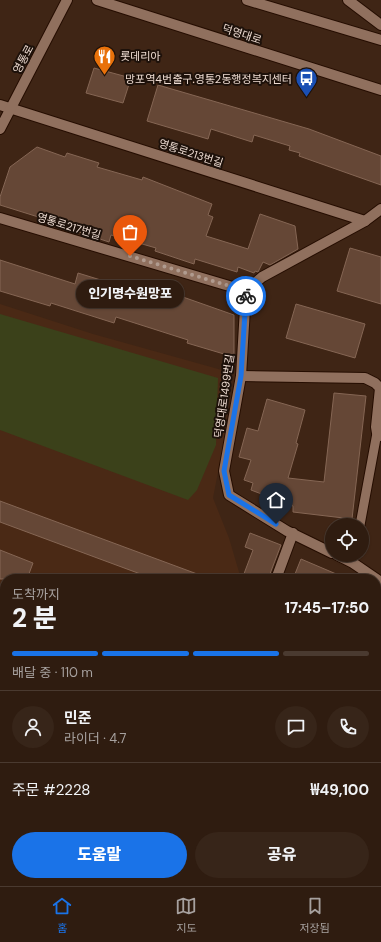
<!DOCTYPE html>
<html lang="ko">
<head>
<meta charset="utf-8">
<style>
  body { margin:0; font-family:"DM Sans","Noto Sans KR",sans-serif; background:#372519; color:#f1f3f6; height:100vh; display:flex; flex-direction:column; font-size:15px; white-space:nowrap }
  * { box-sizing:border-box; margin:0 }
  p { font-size:13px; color:#a7a19f }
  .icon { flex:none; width:22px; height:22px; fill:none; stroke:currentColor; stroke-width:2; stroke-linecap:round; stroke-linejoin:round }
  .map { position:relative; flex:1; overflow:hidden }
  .details { position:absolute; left:0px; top:574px; width:381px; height:312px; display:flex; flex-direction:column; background:#2f1c10; border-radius:16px 16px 0 0; box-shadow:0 1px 3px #0004,0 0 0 1px #4a3a30 }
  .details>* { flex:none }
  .tools { position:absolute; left:325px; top:518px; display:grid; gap:8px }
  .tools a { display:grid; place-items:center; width:44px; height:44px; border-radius:50%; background:#2f1c10; box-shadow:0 1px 3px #0004,0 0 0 1px #4a3a30; font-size:20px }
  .pin { position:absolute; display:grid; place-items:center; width:34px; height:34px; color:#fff; margin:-41px -17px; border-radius:50% 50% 50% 0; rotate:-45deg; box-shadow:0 0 4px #0007 }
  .pin .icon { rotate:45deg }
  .courier { position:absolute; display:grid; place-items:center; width:40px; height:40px; margin:-20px; border:3px solid #1a73e8; border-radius:50%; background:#fff; color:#222; box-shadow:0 1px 5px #0007 }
  .bubble { position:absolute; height:28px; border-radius:14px; background:#2f1c10; box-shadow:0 1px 3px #0004,0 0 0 1px #4a3a30; font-size:13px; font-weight:800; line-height:28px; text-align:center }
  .headline em { font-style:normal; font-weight:800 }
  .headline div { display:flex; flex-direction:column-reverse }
  .headline { display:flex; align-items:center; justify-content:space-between; height:68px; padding:0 12px }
  h1 { font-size:26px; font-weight:800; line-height:30px }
  .bar { display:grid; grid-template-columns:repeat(4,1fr); gap:6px 4px; align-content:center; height:48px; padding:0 12px }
  .bar i { height:5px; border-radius:3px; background:#4a3a30 }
  .bar .active { background:#1a73e8 }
  .bar p { grid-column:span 4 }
  .line { display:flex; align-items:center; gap:10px; padding:0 12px; border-top:1px solid #4a3a30 }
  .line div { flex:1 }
  .round { display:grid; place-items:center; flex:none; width:42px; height:42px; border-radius:21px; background:#372519 }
  .primary-button { display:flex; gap:8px; margin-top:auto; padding:8px 12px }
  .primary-button a { flex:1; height:46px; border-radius:24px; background:#1a73e8; color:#fff; font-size:16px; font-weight:800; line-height:46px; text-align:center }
  .primary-button a+a { background:#372519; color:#f1f3f6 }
  .tab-bar { display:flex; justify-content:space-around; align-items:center; height:56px; border-top:1px solid #4a3a30; background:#2f1c10; font-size:11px; color:#a7a19f }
  .tab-bar a { display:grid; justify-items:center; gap:2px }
  .tab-bar .active { color:#1a73e8 }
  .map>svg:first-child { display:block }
</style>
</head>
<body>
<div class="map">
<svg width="381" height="886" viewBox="0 0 381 886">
  <rect width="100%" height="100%" fill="#3f2515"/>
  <polygon fill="#4a2915" points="0,304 93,334 229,372 225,436 213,498 229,538 241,579 5,579 5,635 0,633"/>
  <polygon fill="#3b411a" points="0,314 218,378 216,445 197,490 188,500 0,430"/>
  <g fill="#654736" stroke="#856654">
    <polygon points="94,68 131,78 123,103 86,93"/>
    <polygon points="158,85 309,129 381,156 381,185 299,156 300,153 289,150 290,146 254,135 252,142 211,129 208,139 147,121"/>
    <polygon points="37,147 65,157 67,153 99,163 97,167 142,180 143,177 212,204 208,215 213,217 206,236 248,249 260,214 295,226 298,249 270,265 263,262 258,272 255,271 254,273 238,267 237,272 195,259 194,264 155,251 156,248 111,235 109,242 79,232 80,230 0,205 0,197 10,167"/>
    <polygon points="350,248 381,257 381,304 337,291"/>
    <polygon points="0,260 75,284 78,273 143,293 146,284 234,315 234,357 187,343 188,340 116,317 114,323 51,303 50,306 0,291"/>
    <polygon points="296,304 365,324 355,358 286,338"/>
    <polygon points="334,393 366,396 352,519 293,512 293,506 251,490 253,483 244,480 251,460 239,457 247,428 258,431 267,399 305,410 296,443 298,444 288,478 324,482"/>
    <polygon points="0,501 208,578 207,579 154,579 0,522"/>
    <polygon points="250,533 281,545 268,579 242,579 253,550 245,547"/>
    <polygon points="0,550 33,563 27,579 0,579"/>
    <polygon points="301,559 348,579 293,579"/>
  </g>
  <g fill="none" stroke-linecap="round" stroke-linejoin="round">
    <defs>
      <polyline id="service" points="360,525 377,433"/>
      <g id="minor">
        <polyline points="0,105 365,221"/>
        <polyline points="0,218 246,291"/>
        <polyline points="241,376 365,378 375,383 380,388 376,427 377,433 381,436"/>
        <polyline points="332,553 287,531 229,495 224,471 241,376 246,291 262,277 365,221 381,209"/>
        <polyline points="337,555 353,563 381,582"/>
        <polyline points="276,579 293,533"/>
        <polyline points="0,766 5,764"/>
        <polyline points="376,786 381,785"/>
        <polyline points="0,815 5,816"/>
      </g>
      <g id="tertiary">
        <polyline points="97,0 381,90"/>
        <polyline points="247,0 381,40"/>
        <polyline points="348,0 381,25"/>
        <polyline points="0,129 67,0"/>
      </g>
    </defs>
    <use href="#service" stroke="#250d01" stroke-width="11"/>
    <use href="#minor" stroke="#250d01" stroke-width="12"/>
    <use href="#tertiary" stroke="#250d01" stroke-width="12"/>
    <use href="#service" stroke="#90705e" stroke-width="9"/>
    <use href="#minor" stroke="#90705e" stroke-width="10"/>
    <use href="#tertiary" stroke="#90705e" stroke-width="10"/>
  </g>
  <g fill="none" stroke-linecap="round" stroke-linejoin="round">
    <polyline stroke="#b09b8f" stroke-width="4" stroke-dasharray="0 7.2" points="130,256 246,291 246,296"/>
    <polyline stroke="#1a73e8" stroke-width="5" points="246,296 241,376 224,471 229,495 276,524"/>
  </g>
  <defs>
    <symbol id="restaurant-pin" viewBox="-11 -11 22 30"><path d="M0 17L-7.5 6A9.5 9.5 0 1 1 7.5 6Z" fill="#e8710a" stroke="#1d110a"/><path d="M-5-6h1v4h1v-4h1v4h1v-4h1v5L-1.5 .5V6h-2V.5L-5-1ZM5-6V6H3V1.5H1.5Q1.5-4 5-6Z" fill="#fff"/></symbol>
    <symbol id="bus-pin" viewBox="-11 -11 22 30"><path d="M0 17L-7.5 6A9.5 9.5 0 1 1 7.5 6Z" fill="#1a4fb4" stroke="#1d110a"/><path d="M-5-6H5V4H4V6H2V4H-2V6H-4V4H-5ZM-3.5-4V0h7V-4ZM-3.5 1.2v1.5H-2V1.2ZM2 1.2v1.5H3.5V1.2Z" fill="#fff"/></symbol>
  </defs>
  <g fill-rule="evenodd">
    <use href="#restaurant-pin" x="92" y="44" width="25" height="34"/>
    <use href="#bus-pin" x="294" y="66" width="25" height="34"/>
  </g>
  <g text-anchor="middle" stroke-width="4" stroke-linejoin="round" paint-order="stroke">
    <g font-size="11" fill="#eddbd1" stroke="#1d110a">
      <text transform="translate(242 34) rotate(18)" y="4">덕영대로</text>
      <text transform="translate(23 59) rotate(-62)" y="4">영통로</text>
      <text transform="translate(191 153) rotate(18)" y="4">영통로213번길</text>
      <text transform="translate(69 226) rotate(17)" y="4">영통로217번길</text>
      <text transform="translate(224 396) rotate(-82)" y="4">덕영대로1499번길</text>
    </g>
    <g font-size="11" fill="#eddbd1" stroke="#1d110a" text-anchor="start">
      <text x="120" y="60">롯데리아</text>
      <text x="292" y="83" text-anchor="end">망포역4번출구.영통2동행정복지센터</text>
    </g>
  </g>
</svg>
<div class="tools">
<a><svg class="icon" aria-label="locate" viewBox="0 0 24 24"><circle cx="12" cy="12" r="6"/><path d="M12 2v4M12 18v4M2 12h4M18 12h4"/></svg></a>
</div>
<div class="pin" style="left:130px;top:256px;background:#ea580c"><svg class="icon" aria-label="bag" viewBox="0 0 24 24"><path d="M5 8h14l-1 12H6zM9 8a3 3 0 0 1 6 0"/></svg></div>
<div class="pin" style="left:276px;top:524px;background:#1f2937"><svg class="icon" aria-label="home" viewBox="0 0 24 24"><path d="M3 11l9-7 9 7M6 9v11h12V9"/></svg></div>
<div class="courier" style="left:246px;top:296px"><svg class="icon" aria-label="bike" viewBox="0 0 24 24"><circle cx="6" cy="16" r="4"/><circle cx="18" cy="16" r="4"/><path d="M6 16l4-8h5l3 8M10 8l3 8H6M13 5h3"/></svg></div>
<div class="bubble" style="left:76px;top:280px;width:108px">인기명수원망포</div>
<section class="details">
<div class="headline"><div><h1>2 분</h1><p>도착까지</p></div><em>17:45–17:50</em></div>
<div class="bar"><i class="active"></i><i class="active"></i><i class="active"></i><i></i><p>배달 중 · 110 m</p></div>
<div class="line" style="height:72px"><a class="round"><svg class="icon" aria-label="person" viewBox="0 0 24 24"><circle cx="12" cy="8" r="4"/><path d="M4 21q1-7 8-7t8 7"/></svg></a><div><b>민준</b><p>라이더 · 4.7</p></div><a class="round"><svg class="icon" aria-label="chat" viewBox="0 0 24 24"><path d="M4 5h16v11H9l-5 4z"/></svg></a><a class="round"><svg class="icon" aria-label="phone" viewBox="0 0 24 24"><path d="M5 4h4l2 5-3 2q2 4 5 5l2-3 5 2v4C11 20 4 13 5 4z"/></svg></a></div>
<div class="line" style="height:52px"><div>주문 #2228</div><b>₩49,100</b></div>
<div class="primary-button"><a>도움말</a><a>공유</a></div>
</section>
</div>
<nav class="tab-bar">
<a class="active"><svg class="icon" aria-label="home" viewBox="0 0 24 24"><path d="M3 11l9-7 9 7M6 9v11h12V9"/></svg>홈</a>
<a><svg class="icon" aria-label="map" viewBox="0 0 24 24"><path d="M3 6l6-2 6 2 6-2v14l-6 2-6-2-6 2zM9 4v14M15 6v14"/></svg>지도</a>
<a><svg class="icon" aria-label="saved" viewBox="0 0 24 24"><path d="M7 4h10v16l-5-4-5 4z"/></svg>저장됨</a>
</nav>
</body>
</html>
